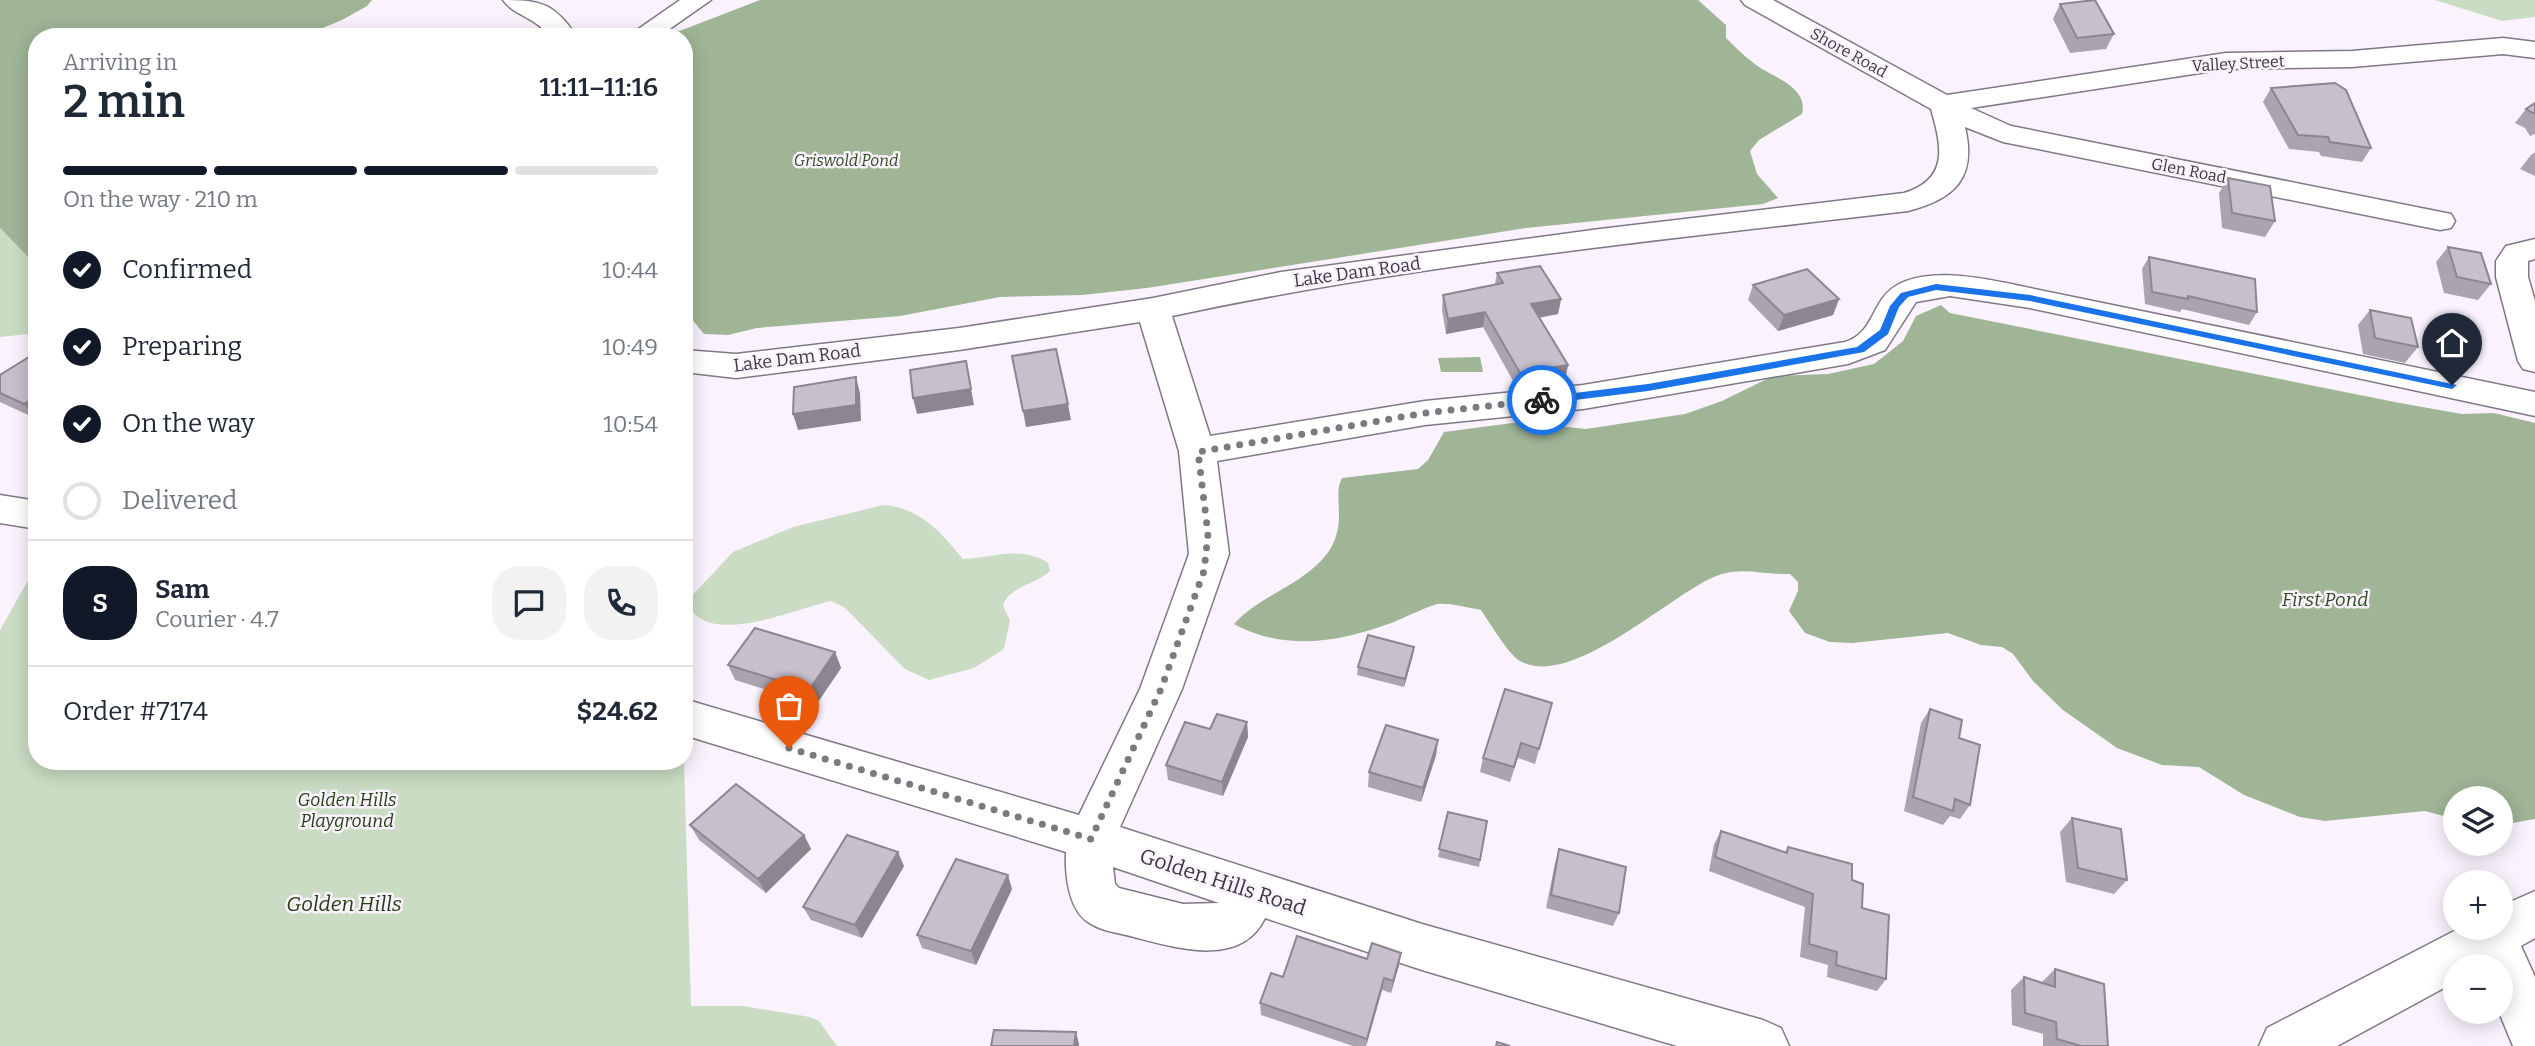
<!DOCTYPE html>
<html lang="en">
<head>
<meta charset="utf-8">
<style>
  body { margin:0; font-family:Bitter,serif; background:#f2f2f3; color:#1f2937; height:100vh; display:flex; flex-direction:column; font-size:26px; white-space:nowrap }
  * { box-sizing:border-box; margin:0 }
  p { font-size:23px; color:#747a83 }
  .icon { flex:none; width:38px; height:38px; fill:none; stroke:currentColor; stroke-width:2; stroke-linecap:round; stroke-linejoin:round }
  .map { position:relative; flex:1; overflow:hidden }
  .drawer { position:absolute; left:28px; top:28px; width:665px; height:742px; display:flex; flex-direction:column; background:#fff; border-radius:28px; box-shadow:0 4px 18px #0003 }
  .drawer>* { flex:none }
  .buttons { position:absolute; left:2443px; top:786px; display:grid; gap:14px }
  .buttons a { display:grid; place-items:center; width:70px; height:70px; border-radius:50%; background:#fff; box-shadow:0 4px 18px #0003; font-size:35px }
  .pin { position:absolute; display:grid; place-items:center; width:60px; height:60px; color:#fff; margin:-72px -30px; border-radius:50% 50% 50% 0; rotate:-45deg; box-shadow:0 0 7px #0007 }
  .pin .icon { rotate:45deg }
  .courier { position:absolute; display:grid; place-items:center; width:70px; height:70px; margin:-35px; border:5px solid #1a73e8; border-radius:50%; background:#fff; color:#222; box-shadow:0 2px 9px #0007 }
  .head em { font-style:normal; font-weight:600 }
  .head div { display:flex; flex-direction:column-reverse }
  .head { display:flex; align-items:center; justify-content:space-between; height:119px; padding:0 35px }
  h1 { font-size:46px; font-weight:600; line-height:52px }
  .bar { display:grid; grid-template-columns:repeat(4,1fr); gap:10px 7px; align-content:center; height:84px; padding:0 35px }
  .bar i { height:9px; border-radius:5px; background:#e0e1e3 }
  .bar .on { background:#111827 }
  .bar p { grid-column:span 4 }
  .line { display:flex; align-items:center; gap:18px; padding:0 35px; border-top:2px solid #e0e1e3 }
  .line div { flex:1 }
  .round { display:grid; place-items:center; flex:none; width:74px; height:74px; border-radius:28px; background:#f2f2f3 }
  ol { padding:0 35px; list-style:none }
  li { display:flex; align-items:center; gap:21px; height:77px }
  li p { margin-inline-start:auto }
  li .icon { padding:7px; border-radius:50%; background:#111827; color:#fff; stroke-width:4 }
  li:last-child { color:#747a83 }
  li i { width:38px; height:38px; border:4px solid #e0e1e3; border-radius:50% }
  .map>svg:first-child { display:block }
</style>
</head>
<body>
<div class="map">
<svg width="2535" height="1046" viewBox="0 0 2535 1046">
  <rect width="100%" height="100%" fill="#faf3fe"/>
  <g fill="#cadcc3">
    <polygon points="2435,0 2535,0 2535,17 2502,21"/>
    <polygon points="0,228 31,260 37,262 37,333 0,337"/>
    <path d="M883,505c36,2 59,28 80,54 31,-1 58,-14 85,4l2,8c-14,14 -42,15 -47,35l7,14 -6,29 -30,19 -45,12 -24,-11 -61,-62 -13,-6c-35,7 -127,50 -144,0l46,-49 60,-25z"/>
    <polygon points="37,576 37,761 684,761 691,1006 743,1006 810,1017 819,1021 837,1046 0,1046 0,630 30,577"/>
  </g>
  <g fill="#9fb596">
    <polygon points="0,0 372,0 367,6 342,20 301,37 37,37 37,262 31,260 0,228"/>
    <path d="M760,0h938l28,25v13c10,10 19,19 30,27 16,12 53,22 46,49l-43,26 -9,11 7,23 21,24 -15,6 -237,24 -379,60 -65,7 -82,2 -100,19 -143,12 -29,7 -24,-1 -13,-16 -7,-17v-264h-20z"/>
    <path d="M1941,305l9,8 450,90 62,11 32,-1 41,10v396l-34,6v-27h-46v21l-30,-8 -100,10 -25,-4 -56,-22 -45,-28 -37,-2 -45,-17 -54,-38 -30,-29 -20,-27 -11,-7 -21,-2 -33,-12 -96,10 -22,-1 -25,-9 -16,-22 9,-20v-9l-8,-8c-25,1 -49,-8 -74,2 -45,18 -145,114 -196,85 -12,-7 -30,-38 -39,-51 -13,-2 -29,-7 -43,-6 -7,1 -35,14 -44,18 -54,20 -108,30 -160,2 27,-30 71,-39 95,-73 19,-29 3,-56 13,-73l76,-9 10,-9 16,-28 76,-10 66,7 99,-15 37,-13 51,-25 55,-2 46,-10 29,-23 13,-25z"/>
    <polygon points="1480,357 1483,372 1441,372 1438,358"/>
  </g>
  <g fill="none" stroke-linecap="round" stroke-linejoin="round">
    <defs>
      <g id="minor">
        <path d="M503,0c39,0 52,4 74,37h-27c-14,-20 -36,-21 -47,-37z"/>
        <polygon points="680,0 711,0 658,37 627,37"/>
        <path d="M1741,0h32l174,95 279,-42 126,-2 151,-13 32,4v16l-32,-4 -151,13 -126,2 -255,39 40,18 440,88 4,7 -4,7 -11,2 -437,-88 -38,-15c12,51 -10,72 -57,84 -246,29 -494,53 -736,105l38,120 215,-35 158,-16 262,-43c22,-7 25,-25 37,-43 28,-40 109,-19 148,-11l505,104v24l-505,-108 -80,-12 -34,6 -31,48 -37,14 -265,45 -158,16 -208,36 12,93 -47,135 -62,138 302,97 341,96 18,8 8,18h-112l-255,-76 -157,-52c-24,50 -89,30 -131,19 -14,-4 -34,-6 -46,-15 -20,-13 -23,-49 -22,-70l-382,-117v-36l395,116 61,-126 49,-135 -10,-103 -39,-129 -181,28 -223,28 -52,-6v-22l52,4 223,-26 194,-30 128,-26 319,-43 304,-36c45,-14 38,-46 27,-84l-186,-104zM1113,867l106,36 -36,1 -64,-16 -4,-4z"/>
        <polygon points="2535,239 2535,259 2528,261 2528,277 2535,301 2535,372 2523,369 2518,361 2496,277 2496,261 2506,246"/>
        <polygon points="0,495 37,501 37,529 0,523"/>
        <polygon points="2535,891 2535,938 2521,946 2535,977 2535,1046 2513,1046 2499,1012 2501,966 2455,966 2455,982 2337,1046 2259,1046 2267,1028 2460,928 2501,928 2501,906"/>
      </g>
    </defs>
    <use href="#minor" stroke="#807884" stroke-width="3"/>
    <use href="#minor" fill="#fff" fill-rule="evenodd"/>
  </g>
  <g fill="#aba4af">
    <polygon points="2060,4 2114,34 2106,49 2070,53 2053,19"/>
    <polygon points="2271,88 2371,148 2362,162 2321,156 2319,152 2289,149 2263,102"/>
    <polygon points="2535,103 2535,134 2530,136 2525,128 2515,123 2526,109"/>
    <polygon points="2535,152 2535,176 2520,169 2531,155"/>
    <polygon points="2228,178 2275,221 2265,237 2222,228 2219,193"/>
    <polygon points="2448,247 2491,284 2478,300 2444,293 2436,262"/>
    <polygon points="2149,257 2257,312 2249,325 2182,309 2180,312 2145,304 2142,269"/>
    <polygon points="1497,273 1561,299 1558,314 1539,318 1568,365 1565,380 1517,388 1483,327 1446,334 1442,310 1443,295 1495,284"/>
    <polygon points="1753,285 1839,299 1833,315 1778,331 1748,300"/>
    <polygon points="2370,310 2418,347 2405,363 2363,354 2358,325"/>
    <polygon points="37,352 37,419 0,402 0,375"/>
    <polygon points="1414,647 1413,655 1404,687 1357,675 1358,667"/>
    <polygon points="835,652 841,668 816,705 735,680 728,665"/>
    <polygon points="1552,703 1535,764 1518,758 1510,782 1480,772 1483,758"/>
    <polygon points="1930,709 1959,738 1970,805 1960,819 1950,816 1943,825 1904,811 1921,723"/>
    <polygon points="1247,722 1248,737 1223,796 1168,780 1166,765 1210,729"/>
    <polygon points="1438,740 1436,755 1421,802 1368,787 1369,772"/>
    <polygon points="1448,812 1487,821 1479,867 1438,857"/>
    <polygon points="2072,818 2127,880 2114,894 2066,882 2060,832"/>
    <polygon points="690,825 804,835 811,849 766,893 699,840"/>
    <polygon points="1721,831 1785,852 1788,847 1852,880 1886,979 1877,991 1827,977 1828,965 1800,957 1805,907 1709,871 1714,844"/>
    <polygon points="1559,849 1619,913 1613,926 1546,908 1555,863"/>
    <polygon points="904,866 862,938 811,920 803,907"/>
    <polygon points="1012,889 976,965 922,948 917,935"/>
    <polygon points="1401,953 1399,965 1391,993 1382,990 1366,1046 1353,1046 1261,1015 1260,1003 1283,977"/>
    <polygon points="2055,969 2108,1046 2043,1046 2043,1034 2012,1025 2011,990 2024,977 2042,982"/>
  </g>
  <g fill="#8b868f">
    <polygon points="1561,299 1558,314 1529,319 1531,304"/>
    <polygon points="1839,299 1833,315 1778,331 1784,315"/>
    <polygon points="1485,312 1483,327 1446,334 1448,319"/>
    <polygon points="966,361 974,405 917,414 913,398"/>
    <polygon points="1568,365 1565,380 1517,388 1520,373"/>
    <polygon points="856,377 860,393 861,421 798,430 793,414"/>
    <polygon points="37,396 37,418 24,404"/>
    <polygon points="1068,404 1071,420 1026,427 1023,411"/>
    <polygon points="1414,647 1413,655 1404,687 1405,679"/>
    <polygon points="835,652 841,668 816,705 809,690"/>
    <polygon points="1247,722 1248,737 1223,796 1222,782"/>
    <polygon points="1438,740 1436,755 1421,802 1423,788"/>
    <polygon points="804,835 811,849 766,893 758,879"/>
    <polygon points="898,852 904,866 862,938 855,925"/>
    <polygon points="1008,875 1012,889 976,965 971,951"/>
    <polygon points="1401,953 1399,965 1391,993 1393,981"/>
    <polygon points="1384,978 1382,990 1366,1046 1367,1039"/>
    <polygon points="1076,1032 1079,1044 1079,1046 1074,1046"/>
  </g>
  <g fill="#c7bfcc" stroke="#8b868f" stroke-width="2">
    <polygon points="2095,0 2114,34 2077,38 2060,4"/>
    <polygon points="2335,83 2346,90 2371,148 2330,142 2328,137 2298,135 2271,88"/>
    <polygon points="2535,103 2535,114 2526,109"/>
    <polygon points="2228,178 2270,186 2275,221 2232,213"/>
    <polygon points="2448,247 2481,253 2491,284 2457,277"/>
    <polygon points="2149,257 2255,279 2257,312 2188,296 2188,299 2152,292"/>
    <polygon points="1540,266 1561,299 1531,304 1568,365 1520,373 1485,312 1448,319 1443,295 1503,283 1497,273"/>
    <polygon points="1807,269 1839,299 1784,315 1753,285"/>
    <polygon points="2370,310 2411,318 2418,347 2375,338"/>
    <polygon points="1056,349 1068,404 1023,411 1012,356"/>
    <polygon points="37,352 37,396 24,404 0,393 0,375"/>
    <polygon points="966,361 971,389 913,398 910,370"/>
    <polygon points="856,377 856,405 793,414 794,387"/>
    <polygon points="755,628 835,652 809,690 728,665"/>
    <polygon points="1368,635 1414,647 1405,679 1358,667"/>
    <polygon points="1505,689 1552,703 1539,749 1521,743 1514,767 1483,758"/>
    <polygon points="1930,709 1962,720 1959,738 1980,745 1970,805 1955,799 1953,811 1913,797"/>
    <polygon points="1217,714 1247,722 1222,782 1166,765 1185,722 1210,729"/>
    <polygon points="1386,725 1438,740 1423,788 1369,772"/>
    <polygon points="736,784 804,835 758,879 690,825"/>
    <polygon points="1448,812 1487,821 1480,860 1439,849"/>
    <polygon points="2072,818 2121,829 2127,880 2078,868"/>
    <polygon points="1721,831 1787,853 1788,847 1852,864 1852,880 1863,884 1862,908 1889,915 1886,979 1836,965 1837,952 1809,944 1813,894 1715,857"/>
    <polygon points="847,835 898,852 855,925 803,907"/>
    <polygon points="1559,849 1626,867 1619,913 1551,895"/>
    <polygon points="956,859 1008,875 971,951 917,935"/>
    <polygon points="1297,936 1367,959 1372,943 1401,953 1393,981 1384,978 1367,1039 1260,1003 1271,973 1283,977"/>
    <polygon points="2055,969 2104,984 2108,1046 2081,1046 2057,1039 2056,1022 2025,1013 2024,977 2055,987"/>
    <polygon points="994,1030 1076,1032 1074,1046 991,1046"/>
    <polygon points="1497,1042 1510,1046 1496,1046"/>
  </g>
  <polygon fill="#1a73e8" points="1936,284 2030,295 2457,385 2452,389 2030,301 1936,290 1908,297 1899,307 1888,334 1864,352 1648,391 1542,404 1537,400 1542,397 1648,384 1857,347 1880,330 1890,306 1901,293"/>
  <g fill="none" stroke-linecap="round" stroke-linejoin="round">
    <polyline stroke="#7e7981" stroke-width="7" stroke-dasharray="0 12.6" points="789,748 1091,839 1161,689 1204,571 1208,534 1198,452 1425,413 1542,400"/>
  </g>
  <g text-anchor="middle" stroke-width="5" stroke-linejoin="round" paint-order="stroke">
    <g font-size="16" fill="#3b383d" stroke="#faf3fe">
      <text transform="translate(1849 52) rotate(29)" y="6">Shore Road</text>
      <text transform="translate(2238 63) rotate(-3)" y="6">Valley Street</text>
      <text transform="translate(2189 170) rotate(11)" y="6">Glen Road</text>
    </g>
    <g font-size="16" font-style="italic" fill="#2e4d1f" stroke="#faf3fe">
      <text x="846" y="166">Griswold Pond</text>
    </g>
    <g font-size="18" fill="#3b383d" stroke="#faf3fe">
      <text transform="translate(1357 272) rotate(-8)" y="6">Lake Dam Road</text>
      <text transform="translate(797 358) rotate(-7)" y="6">Lake Dam Road</text>
    </g>
    <g font-size="18" font-style="italic" fill="#224113" stroke="#faf3fe">
      <text x="347" y="806">Golden Hills<tspan x="347" dy="21">Playground</tspan></text>
    </g>
    <g font-size="19" font-style="italic" fill="#2e4d1f" stroke="#faf3fe">
      <text x="2325" y="606">First Pond</text>
    </g>
    <g font-size="21" fill="#3b383d" stroke="#faf3fe">
      <text transform="translate(1223 882) rotate(18)" y="7">Golden Hills Road</text>
    </g>
    <g font-size="21" font-style="italic" fill="#224113" stroke="#faf3fe">
      <text x="344" y="911">Golden Hills</text>
    </g>
  </g>
</svg>
<div class="buttons">
<a><svg class="icon" aria-label="layers" viewBox="0 0 24 24"><path d="M12 4l9 5-9 5-9-5zM3 14l9 5 9-5"/></svg></a>
<a>+</a>
<a>−</a>
</div>
<div class="pin" style="left:789px;top:748px;background:#ea580c"><svg class="icon" aria-label="bag" viewBox="0 0 24 24"><path d="M5 8h14l-1 12H6zM9 8a3 3 0 0 1 6 0"/></svg></div>
<div class="pin" style="left:2452px;top:385px;background:#1f2937"><svg class="icon" aria-label="home" viewBox="0 0 24 24"><path d="M3 11l9-7 9 7M6 9v11h12V9"/></svg></div>
<div class="courier" style="left:1542px;top:400px"><svg class="icon" aria-label="bike" viewBox="0 0 24 24"><circle cx="6" cy="16" r="4"/><circle cx="18" cy="16" r="4"/><path d="M6 16l4-8h5l3 8M10 8l3 8H6M13 5h3"/></svg></div>
<section class="drawer">
<div class="head"><div><h1>2 min</h1><p>Arriving in</p></div><em>11:11–11:16</em></div>
<div class="bar"><i class="on"></i><i class="on"></i><i class="on"></i><i></i><p>On the way · 210 m</p></div>
<ol>
<li><svg class="icon" aria-label="check" viewBox="0 0 24 24"><path d="M5 12l5 5 9-10"/></svg>Confirmed<p>10:44</p></li>
<li><svg class="icon" aria-label="check" viewBox="0 0 24 24"><path d="M5 12l5 5 9-10"/></svg>Preparing<p>10:49</p></li>
<li><svg class="icon" aria-label="check" viewBox="0 0 24 24"><path d="M5 12l5 5 9-10"/></svg>On the way<p>10:54</p></li>
<li><i></i>Delivered</li>
</ol>
<div class="line" style="height:126px"><b class="round" style="background:#111827;color:#fff">S</b><div><b>Sam</b><p>Courier · 4.7</p></div><a class="round"><svg class="icon" aria-label="chat" viewBox="0 0 24 24"><path d="M4 5h16v11H9l-5 4z"/></svg></a><a class="round"><svg class="icon" aria-label="phone" viewBox="0 0 24 24"><path d="M5 4h4l2 5-3 2q2 4 5 5l2-3 5 2v4C11 20 4 13 5 4z"/></svg></a></div>
<div class="line" style="height:91px"><div>Order #7174</div><b>$24.62</b></div>
</section>
</div>
</body>
</html>
